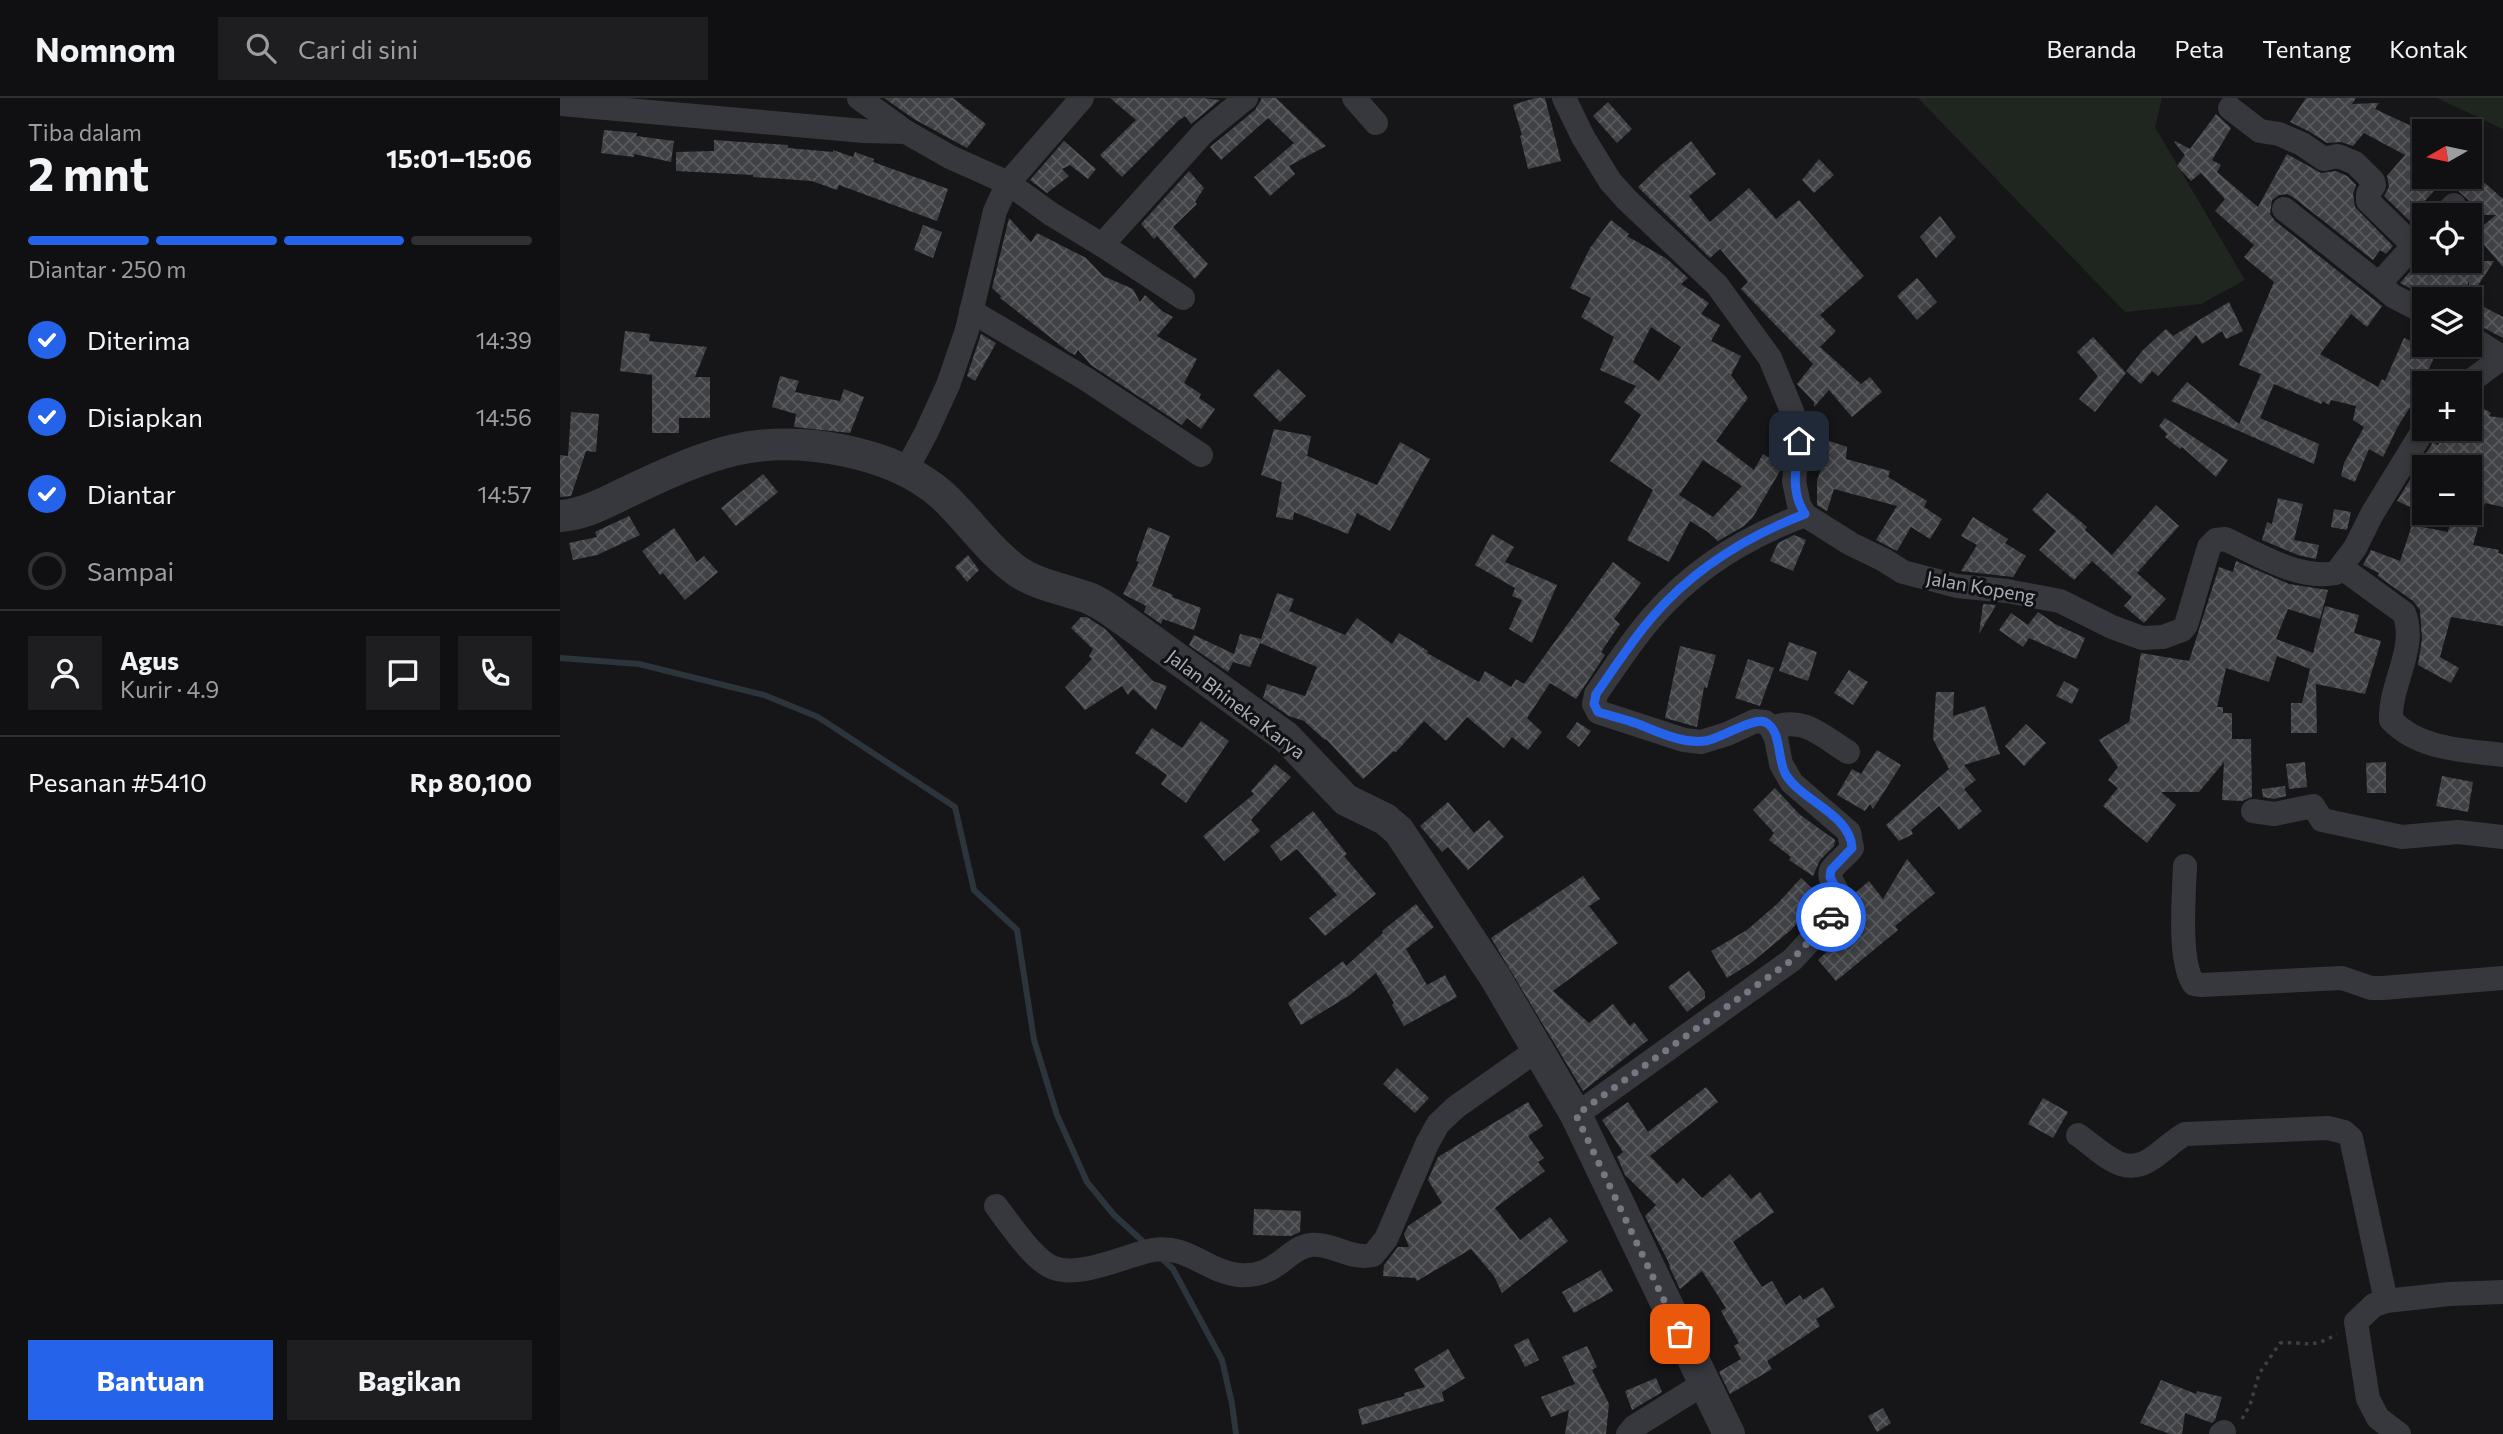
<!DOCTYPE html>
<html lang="id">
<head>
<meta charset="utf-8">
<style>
  body { margin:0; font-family:Commissioner,sans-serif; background:#1e1e20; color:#f1f3f6; height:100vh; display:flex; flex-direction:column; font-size:26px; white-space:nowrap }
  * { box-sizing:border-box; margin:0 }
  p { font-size:23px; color:#9c9d9f }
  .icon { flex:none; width:38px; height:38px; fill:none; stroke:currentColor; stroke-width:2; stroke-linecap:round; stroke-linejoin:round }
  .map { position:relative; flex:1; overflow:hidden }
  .panel { display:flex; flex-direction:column; background:#101012; width:560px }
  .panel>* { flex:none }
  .needle { width:46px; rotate:261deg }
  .fabs { position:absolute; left:1852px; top:21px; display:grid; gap:14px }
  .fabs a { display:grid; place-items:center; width:70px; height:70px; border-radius:0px; background:#101012; box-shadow:0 4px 10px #0003,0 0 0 2px #303032; font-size:35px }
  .pin { position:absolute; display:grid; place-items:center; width:60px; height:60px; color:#fff; margin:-30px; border-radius:14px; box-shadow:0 4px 10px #0006 }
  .courier { position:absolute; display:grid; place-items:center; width:70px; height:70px; margin:-35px; border:5px solid #2563eb; border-radius:50%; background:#fff; color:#222; box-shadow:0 2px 9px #0007 }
  .head em { font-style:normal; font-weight:700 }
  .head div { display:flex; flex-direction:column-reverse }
  .head { display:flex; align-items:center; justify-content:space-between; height:119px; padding:0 28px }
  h1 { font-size:46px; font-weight:700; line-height:52px }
  .bar { display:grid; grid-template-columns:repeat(4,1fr); gap:10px 7px; align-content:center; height:84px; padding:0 28px }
  .bar i { height:9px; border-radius:5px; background:#303032 }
  .bar .active { background:#2563eb }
  .bar p { grid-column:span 4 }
  .line { display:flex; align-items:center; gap:18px; padding:0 28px; border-top:2px solid #303032 }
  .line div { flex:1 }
  .round { display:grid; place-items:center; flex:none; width:74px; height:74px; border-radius:0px; background:#1e1e20 }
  ol { padding:0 28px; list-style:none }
  li { display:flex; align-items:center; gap:21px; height:77px }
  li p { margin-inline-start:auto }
  li .icon { padding:7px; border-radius:50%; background:#2563eb; color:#fff; stroke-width:4 }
  li:last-child { color:#9c9d9f }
  li i { width:38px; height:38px; border:4px solid #303032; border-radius:50% }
  .action { display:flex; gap:14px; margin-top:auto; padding:14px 28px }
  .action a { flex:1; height:80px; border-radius:0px; background:#2563eb; color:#fff; font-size:28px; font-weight:700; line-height:80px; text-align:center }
  .action a+a { background:#1e1e20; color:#f1f3f6 }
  header { display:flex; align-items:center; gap:42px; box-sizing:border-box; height:98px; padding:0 35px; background:#101012; border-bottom:2px solid #303032 }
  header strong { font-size:33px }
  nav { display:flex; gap:38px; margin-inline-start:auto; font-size:24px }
  .search { width:490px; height:63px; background:#1e1e20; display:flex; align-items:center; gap:18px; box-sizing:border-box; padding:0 24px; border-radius:0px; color:#9c9d9f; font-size:26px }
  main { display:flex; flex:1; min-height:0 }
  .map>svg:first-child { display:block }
</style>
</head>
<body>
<header>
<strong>Nomnom</strong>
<div class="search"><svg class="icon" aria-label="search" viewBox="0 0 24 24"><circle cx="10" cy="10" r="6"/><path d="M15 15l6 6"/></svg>Cari di sini</div>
<nav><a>Beranda</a><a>Peta</a><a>Tentang</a><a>Kontak</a></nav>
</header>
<main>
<section class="panel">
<div class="head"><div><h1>2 mnt</h1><p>Tiba dalam</p></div><em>15:01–15:06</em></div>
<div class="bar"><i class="active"></i><i class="active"></i><i class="active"></i><i></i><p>Diantar · 250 m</p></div>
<ol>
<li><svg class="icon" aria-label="check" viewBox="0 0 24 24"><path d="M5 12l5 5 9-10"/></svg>Diterima<p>14:39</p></li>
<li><svg class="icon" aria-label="check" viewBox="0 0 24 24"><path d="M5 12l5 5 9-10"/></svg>Disiapkan<p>14:56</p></li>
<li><svg class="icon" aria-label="check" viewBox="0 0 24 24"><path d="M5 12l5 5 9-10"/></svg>Diantar<p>14:57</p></li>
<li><i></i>Sampai</li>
</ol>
<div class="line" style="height:126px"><a class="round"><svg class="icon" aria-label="person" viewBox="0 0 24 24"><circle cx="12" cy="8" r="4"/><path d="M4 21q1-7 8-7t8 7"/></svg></a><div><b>Agus</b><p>Kurir · 4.9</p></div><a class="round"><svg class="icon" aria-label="chat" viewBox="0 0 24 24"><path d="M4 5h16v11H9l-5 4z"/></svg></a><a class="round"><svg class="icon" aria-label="phone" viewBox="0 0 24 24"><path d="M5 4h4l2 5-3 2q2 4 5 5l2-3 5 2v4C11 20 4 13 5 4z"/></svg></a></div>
<div class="line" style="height:91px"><div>Pesanan #5410</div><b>Rp 80,100</b></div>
<div class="action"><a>Bantuan</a><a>Bagikan</a></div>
</section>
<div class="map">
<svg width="1943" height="1336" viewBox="0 0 1943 1336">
  <defs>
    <pattern id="building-cross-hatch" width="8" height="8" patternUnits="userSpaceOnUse" patternTransform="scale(1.75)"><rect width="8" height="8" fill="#404145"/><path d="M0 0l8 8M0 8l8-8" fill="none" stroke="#595a5e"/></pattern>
  </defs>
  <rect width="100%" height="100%" fill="#161618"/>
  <g fill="#1e261f">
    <polygon points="1358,0 1602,0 1595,29 1685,182 1641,206 1565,214"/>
    <polygon points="1877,0 1943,0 1943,31"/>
  </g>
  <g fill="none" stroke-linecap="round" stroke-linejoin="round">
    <g stroke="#2c353c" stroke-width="6">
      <polyline points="0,560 79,566 204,597 258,619 395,709 414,792 457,832 474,942 497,1017 527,1084 554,1117 588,1148"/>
      <polyline points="601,1160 613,1171 662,1262 672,1306 676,1336"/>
    </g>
  </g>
  <g fill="url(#building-cross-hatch)" fill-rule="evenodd">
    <polygon points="324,0 393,0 426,26 407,50 354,21"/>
    <polygon points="550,0 642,0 660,2 631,26 625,18 618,23 562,79 540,57 576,22"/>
    <polygon points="702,0 716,0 766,48 729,68 735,76 710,98 694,79 734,45 708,20 661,62 650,49 695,12"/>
    <polygon points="975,0 985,0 1001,63 968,71 960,38 962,37 953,7"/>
    <polygon points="1746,0 1796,0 1792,6 1819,5 1815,11 1864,34 1864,79 1918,79 1943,101 1943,169 1914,135 1936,117 1925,117 1885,81 1862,106 1864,122 1853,126 1824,98 1829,89 1827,78 1845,57 1804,35 1793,48 1781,44 1767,45 1750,34 1730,24"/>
    <polygon points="1048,4 1072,31 1057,45 1033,18"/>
    <polygon points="1656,16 1671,30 1652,62 1661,67 1657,74 1698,109 1727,56 1761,75 1776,73 1787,78 1796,87 1793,96 1795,109 1833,148 1826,156 1820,152 1813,162 1733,99 1727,96 1719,97 1712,102 1710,116 1715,123 1822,208 1807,229 1791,216 1760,256 1818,289 1822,281 1825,283 1844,240 1876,255 1856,300 1838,328 1823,359 1809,351 1795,384 1781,378 1784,365 1804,329 1793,322 1796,308 1771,302 1769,307 1763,303 1761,306 1714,286 1700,320 1759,346 1754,366 1611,303 1627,284 1679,326 1701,276 1679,267 1714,184 1684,159 1694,147 1655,113 1665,101 1641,75 1631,83 1617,68 1625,57 1614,44 1615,43 1630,51"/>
    <polygon points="44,32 77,35 76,38 114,43 111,64 74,56 74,59 41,55"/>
    <polygon points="154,42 228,47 228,50 273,54 273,52 293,59 295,54 314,61 313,64 388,91 377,123 279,87 277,92 252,83 193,79 193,77 116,73 116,54 154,53"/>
    <polygon points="504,43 536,71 528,81 510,67 502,71 509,78 487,95 470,82"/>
    <polygon points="1131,43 1156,76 1129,98 1150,124 1189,90 1216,121 1239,102 1304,178 1260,217 1276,233 1260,249 1301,286 1310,279 1322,294 1292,319 1269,292 1254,309 1254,304 1237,286 1253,266 1181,191 1188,184 1160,151 1150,160 1078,89 1101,67"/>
    <polygon points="1259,61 1274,77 1254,95 1242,82"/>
    <polygon points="629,73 644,90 635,104 637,106 613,129 648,166 635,181 597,138 594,141 581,126"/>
    <polygon points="1380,118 1396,139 1376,160 1360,139"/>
    <polygon points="449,120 471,144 477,135 526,160 543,178 573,191 580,204 585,197 602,213 613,219 597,238 637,261 624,285 641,296 639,300 655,311 641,331 627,320 622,327 531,267 518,252 515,257 509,254 440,200 441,198 432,190"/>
    <path d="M1051,122l18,14 -2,2 40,23 21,19 -7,6 28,19 -8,11 19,11 -9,16 30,15 -10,19 17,23 -32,43 38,29 9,-16 18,11 -1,6 -27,46 -9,9 -26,15 -10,-9 -18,-11 -21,41 -42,-22 26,-50 -43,-29 31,-46 -17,-13 12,-16 -36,-16 14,-33 -33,-20 10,-19 -21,-10 20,-40zM1091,229l30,20 -22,34 -26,-19zM1143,362l39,26 -29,31 -34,-22z"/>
    <polygon points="363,127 382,134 373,160 354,152"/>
    <polygon points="1864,158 1864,163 1934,163 1909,201 1909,183 1901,201 1871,201 1840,185"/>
    <polygon points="1357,180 1377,204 1357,222 1337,198"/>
    <polygon points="1909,201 1943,219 1943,240 1909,222"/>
    <polygon points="1669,204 1683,233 1666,241 1662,233 1642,246 1636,237 1598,278 1592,273 1581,286 1566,273 1583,252 1606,231 1613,238"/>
    <polygon points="65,233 90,236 89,243 147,249 135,279 150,279 150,320 119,320 119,335 92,335 92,277 60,273"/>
    <polygon points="421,236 436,245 415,283 407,278"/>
    <polygon points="1533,239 1566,275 1535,314 1519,301 1538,278 1517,254"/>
    <polygon points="718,271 746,298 720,324 693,297"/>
    <polygon points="220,278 239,283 235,294 280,303 284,291 304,299 290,335 234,329 236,316 212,309"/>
    <path d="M1909,302l22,13 -2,3 14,2v89l-18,-4 -12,42 26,5 -1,3 5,1v72l-52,-9 -11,40 19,11 -8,15 -33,-18 4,-26 -2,-29 -7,-9 -35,-25 1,-3 -16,-8 8,-15 29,11 12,-36 36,7 2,-7 -53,-24 36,-59 5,3 7,-16h24zM1864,369h45v46h-45z"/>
    <polygon points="11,314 39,316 36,354 26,353 11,398 0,399 0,357 8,358"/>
    <polygon points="1605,320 1668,362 1656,379 1622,349 1620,351 1605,339 1607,336 1599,328"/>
    <polygon points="714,331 751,338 747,358 817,387 840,344 870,361 830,433 797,415 788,436 734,414 733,422 716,419 722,384 701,377"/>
    <polygon points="1261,340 1287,349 1286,361 1330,373 1328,379 1367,403 1364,409 1382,421 1370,441 1351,429 1337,453 1316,442 1337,408 1274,391 1267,413 1257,407 1257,383 1263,365 1256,363 1256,352"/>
    <polygon points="203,376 218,394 176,428 161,410"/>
    <polygon points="1487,395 1527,429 1525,432 1552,457 1596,407 1619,428 1577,475 1606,501 1584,525 1564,508 1572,499 1532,463 1514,482 1479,452 1496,433 1472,412"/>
    <polygon points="1718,400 1743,406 1734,442 1759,447 1756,461 1738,457 1702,442 1707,424 1712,426"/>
    <polygon points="1774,411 1791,414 1787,432 1771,429"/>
    <polygon points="69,418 80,437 37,457 13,462 9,445 37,439 35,434"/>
    <polygon points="1413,419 1448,441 1445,445 1466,458 1453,479 1401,473 1417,447 1401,438"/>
    <polygon points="588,429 610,438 592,488 613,497 612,499 641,510 634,532 603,521 601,526 584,514 586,508 563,496 579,464 576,463"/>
    <polygon points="114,430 137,464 144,458 158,474 125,502 103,475 100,477 82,453"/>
    <polygon points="932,436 954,449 945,464 997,487 972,545 949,531 962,502 952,498 955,490 915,467"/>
    <polygon points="1234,437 1246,442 1233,473 1210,463 1218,445"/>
    <polygon points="408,457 419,472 407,484 395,469"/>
    <polygon points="1676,463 1729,486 1768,492 1760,521 1728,511 1716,541 1753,555 1765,508 1799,517 1794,535 1821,543 1805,596 1756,586 1757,635 1731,635 1731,605 1742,605 1750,571 1717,558 1709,584 1666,570 1657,609 1663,609 1663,615 1672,615 1672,641 1691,641 1692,699 1682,703 1662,702 1664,664 1639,694 1601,694 1616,707 1587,745 1543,708 1558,690 1548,682 1558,669 1539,642 1569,624 1581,555 1629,563 1659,469 1673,474"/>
    <polygon points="1053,464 1081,485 1054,521 1060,526 1041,554 1045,557 1016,601 990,585 967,620 982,634 968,652 952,639 944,650 907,619 886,643 864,623 836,654 834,653 803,681 766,641 765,642 744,623 729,618 703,600 707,586 745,598 757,569 700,545 690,569 673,564 668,574 629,547 634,537 674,556 680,536 701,541 717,495 734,501 729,513 785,537 797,520 832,546 839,535 868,553 867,555 919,584 925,573 951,589 956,581 964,586"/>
    <polygon points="1423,506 1436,507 1419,536"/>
    <polygon points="1478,514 1495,526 1525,540 1516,561 1469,540 1463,549 1439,532 1451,515 1468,527"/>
    <polygon points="521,519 527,519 545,531 593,583 607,588 596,612 573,591 568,597 562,588 525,612 505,589 532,561 529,558 533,551 511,530"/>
    <polygon points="1229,544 1257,554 1248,583 1219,573"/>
    <polygon points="1120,548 1156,557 1147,590 1144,589 1137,629 1105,620"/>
    <polygon points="1188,561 1214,570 1200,608 1175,600"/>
    <polygon points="1289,572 1308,584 1293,607 1274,595"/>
    <polygon points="1504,583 1519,591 1512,606 1496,598"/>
    <polygon points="1376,594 1394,594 1393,618 1425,608 1440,656 1404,667 1416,682 1404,691 1422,713 1399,732 1379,708 1351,732 1353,736 1339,743 1326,727 1389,671 1373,641"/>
    <polygon points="641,623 669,643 626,705 601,686 607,677 575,655 592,630 622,650"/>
    <polygon points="1017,624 1031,633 1019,649 1006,639"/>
    <polygon points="1466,626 1486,645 1464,668 1445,648"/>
    <polygon points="1317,652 1341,667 1313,711 1310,706 1305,713 1277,697 1292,671 1301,676"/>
    <polygon points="1745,664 1747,689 1729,691 1726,666"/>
    <polygon points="1826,664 1826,695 1807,695 1806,665"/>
    <polygon points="715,666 731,679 691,722 700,733 664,763 643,738 694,696 691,693"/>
    <polygon points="1882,678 1913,684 1908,714 1876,708"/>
    <polygon points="1725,688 1726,698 1714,701 1703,699 1702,691"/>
    <polygon points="1215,690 1239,716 1275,742 1274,748 1260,762 1253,778 1229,762 1231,759 1209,742 1214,735 1193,712"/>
    <polygon points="888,704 914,735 929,722 944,739 908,772 888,749 882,754 860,728"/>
    <polygon points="753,713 787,756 784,758 816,796 765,838 749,820 777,797 737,751 721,763 710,748"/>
    <polygon points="1347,761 1375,795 1335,828 1338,832 1276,883 1258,862 1302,821 1296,813 1298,804 1295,795 1309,783 1323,801"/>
    <polygon points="1023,778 1040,801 1029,808 1058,845 993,893 1029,925 1053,906 1070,928 1074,924 1088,942 1023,993 931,840"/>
    <polygon points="1241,780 1261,799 1231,832 1191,865 1167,880 1151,853 1187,832 1217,806"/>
    <polygon points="856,806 874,829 846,851 867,887 885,877 897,899 844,928 832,907 834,905 816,875 790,897 741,927 728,905 783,863 786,868 823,835 822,833"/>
    <polygon points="1129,873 1145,894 1145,900 1127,914 1108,889"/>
    <polygon points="837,970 869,1000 855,1015 823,986"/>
    <polygon points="1146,989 1158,1004 1090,1058 1117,1086 1123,1080 1142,1100 1170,1076 1191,1101 1200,1094 1214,1114 1173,1144 1202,1189 1212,1183 1226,1207 1240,1197 1243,1202 1263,1189 1275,1209 1256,1221 1260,1228 1207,1263 1212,1271 1170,1296 1159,1274 1181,1261 1174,1248 1179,1245 1161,1213 1166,1210 1142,1173 1120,1191 1109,1168 1110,1167 1085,1118 1096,1107 1065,1077 1057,1059 1063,1054 1042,1022 1068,1004 1088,1034"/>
    <polygon points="1483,1000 1508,1014 1493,1040 1468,1026"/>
    <polygon points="968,1004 983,1028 968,1038 984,1060 978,1064 985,1073 935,1110 960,1142 990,1119 1008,1143 942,1195 934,1178 911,1151 857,1183 855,1180 823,1178 824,1167 838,1149 849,1149 844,1136 848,1128 882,1105 868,1082 878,1059"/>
    <polygon points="694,1111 741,1113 740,1134 731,1138 693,1137"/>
    <polygon points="1041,1172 1053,1193 1014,1215 1002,1194"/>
    <polygon points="968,1240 979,1262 965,1269 954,1247"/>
    <polygon points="1027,1248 1037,1269 1032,1272 1049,1306 1046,1336 1005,1336 1009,1312 991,1319 981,1299 1015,1286 1002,1259"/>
    <polygon points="888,1251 905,1280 882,1294 884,1303 802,1327 798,1311 845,1298 844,1295 865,1289 854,1271"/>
    <polygon points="1096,1280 1102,1294 1072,1312 1065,1293"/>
    <polygon points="1601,1282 1636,1296 1637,1293 1662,1299 1655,1322 1652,1325 1625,1315 1622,1336 1610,1336 1580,1325"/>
    <polygon points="1323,1310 1331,1325 1317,1334 1308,1318"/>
  </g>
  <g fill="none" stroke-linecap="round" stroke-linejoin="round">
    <path stroke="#3d3f44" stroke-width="3.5" stroke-dasharray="3.5 5" stroke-linecap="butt" d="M1682,1321l8,-14 9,-31 21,-31c27,-2 30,7 57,-9"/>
    <g stroke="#37383d" stroke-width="24">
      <polyline points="299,0 346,34"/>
      <polyline points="794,0 816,25"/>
      <path d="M1004,0l19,39 27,44 17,19 90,85 53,73 22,53 7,30 -5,40 5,24 6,10 46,29 33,16 19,12 54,14 50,5 53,10 52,26 30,11 21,-1 19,-7 4,-5 23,-78 7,-7 9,-1c35,16 73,41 111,34l19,-25 17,-34 52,-85"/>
      <polyline points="0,6 304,33 346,34 390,59 448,85 491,116 542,147 643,35 686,0"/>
      <polyline points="1670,10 1700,33 1719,36 1742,46 1764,61 1777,58 1783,60 1795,65 1813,83 1814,87 1808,96 1808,103 1853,147"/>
      <polyline points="1724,111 1819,186"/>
      <polyline points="1884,117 1894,107"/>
      <polyline points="1863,137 1819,186 1833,198 1864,214"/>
      <polyline points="542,147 623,200"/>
      <polyline points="411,213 526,281 641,357"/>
      <polyline points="1909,238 1942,259"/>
      <polyline points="1908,285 1943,259"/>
      <polyline points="346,372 366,335 388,287 407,232 435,113 448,85 522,0"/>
      <path d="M1782,470l62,45c14,35 -15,72 -13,107 29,30 72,30 112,35"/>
      <path d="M1211,630c34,-12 49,7 77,24"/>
      <polyline points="1693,713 1714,716 1753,708 1762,722 1842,739 1898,734 1943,739"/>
      <path d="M1625,768c-1,28 -7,97 9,118l8,1 140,-7 29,10h12l120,-10"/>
      <path d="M1016,1017l216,-155 51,-55c-1,-12 -18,-26 -11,-36 6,-8 14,-13 20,-21l-3,-16 -57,-49 -11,-19 -5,-26 -5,-10 -6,-6 -10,-1 -28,13 -26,8 -17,-2 -86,-28 -4,-8 2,-10c19,-27 36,-54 58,-79 40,-46 94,-79 151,-100"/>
      <path d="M1518,1037c26,18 46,45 76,22 11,-8 19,-16 31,-23l143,-6 16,4 7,6 35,163"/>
      <path d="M436,1108c14,18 38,55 58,62 27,10 72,-13 99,-18 34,-6 54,22 86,25 39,3 47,-27 72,-30 23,-2 38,15 62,10l13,-16 41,-95 11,-20 18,-17 81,-57"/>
      <polyline points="1068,1336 1074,1329 1143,1286"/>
      <polyline points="1661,1336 1664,1334"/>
      <polyline points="1839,1336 1818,1320 1808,1301 1796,1224 1814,1207 1826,1203 1889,1196 1943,1194"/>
    </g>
    <path stroke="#37383d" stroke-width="32" d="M0,418c28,-2 54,-18 80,-30 30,-14 61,-28 94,-36 64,-15 158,1 208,45 26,24 46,55 75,76 20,14 47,18 69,26 9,3 16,8 24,13l176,127 60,63 39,19 14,12 96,146 81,138 153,319"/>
  </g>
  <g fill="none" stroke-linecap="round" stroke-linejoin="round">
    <polyline stroke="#757880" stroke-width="7" stroke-dasharray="0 12.6" points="1120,1236 1016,1017 1232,862 1271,819"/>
    <path stroke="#2563eb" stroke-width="9" d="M1239,343c-3,26 -9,51 6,73 -57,22 -111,55 -151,101 -22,25 -39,52 -58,79l-2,10 4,8c13,4 27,7 40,12 21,8 44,20 67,17 15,-2 48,-24 60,-19 17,8 12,39 21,53 16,26 65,40 66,73l-21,22 -1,7 13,24 -4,9 -8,7"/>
  </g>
  <g text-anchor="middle" stroke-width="6" stroke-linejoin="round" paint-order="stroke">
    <g font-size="19" fill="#a8adb8" stroke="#111113">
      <text transform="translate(1421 489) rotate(10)" y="7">Jalan Kopeng</text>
      <text transform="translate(676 606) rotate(37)" y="7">Jalan Bhineka Karya</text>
    </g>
  </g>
</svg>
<div class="fabs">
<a><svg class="needle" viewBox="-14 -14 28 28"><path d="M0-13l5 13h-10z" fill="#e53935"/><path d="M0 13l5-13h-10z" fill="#9c9d9f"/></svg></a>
<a><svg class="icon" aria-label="locate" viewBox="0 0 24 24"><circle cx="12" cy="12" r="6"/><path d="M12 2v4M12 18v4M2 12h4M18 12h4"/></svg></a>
<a><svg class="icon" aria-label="layers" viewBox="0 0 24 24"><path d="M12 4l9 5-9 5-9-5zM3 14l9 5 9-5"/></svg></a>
<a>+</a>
<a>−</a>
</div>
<div class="pin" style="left:1120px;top:1236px;background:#ea580c"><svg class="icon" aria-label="bag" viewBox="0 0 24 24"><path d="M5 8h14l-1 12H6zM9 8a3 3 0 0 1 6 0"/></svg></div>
<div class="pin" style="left:1239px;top:343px;background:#1f2937"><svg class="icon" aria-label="home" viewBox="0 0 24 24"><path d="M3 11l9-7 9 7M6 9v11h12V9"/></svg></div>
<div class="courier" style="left:1271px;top:819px"><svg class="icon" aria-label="car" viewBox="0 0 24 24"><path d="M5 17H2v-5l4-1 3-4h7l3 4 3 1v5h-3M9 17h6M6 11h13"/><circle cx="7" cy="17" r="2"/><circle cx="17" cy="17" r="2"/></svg></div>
</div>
</main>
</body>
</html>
